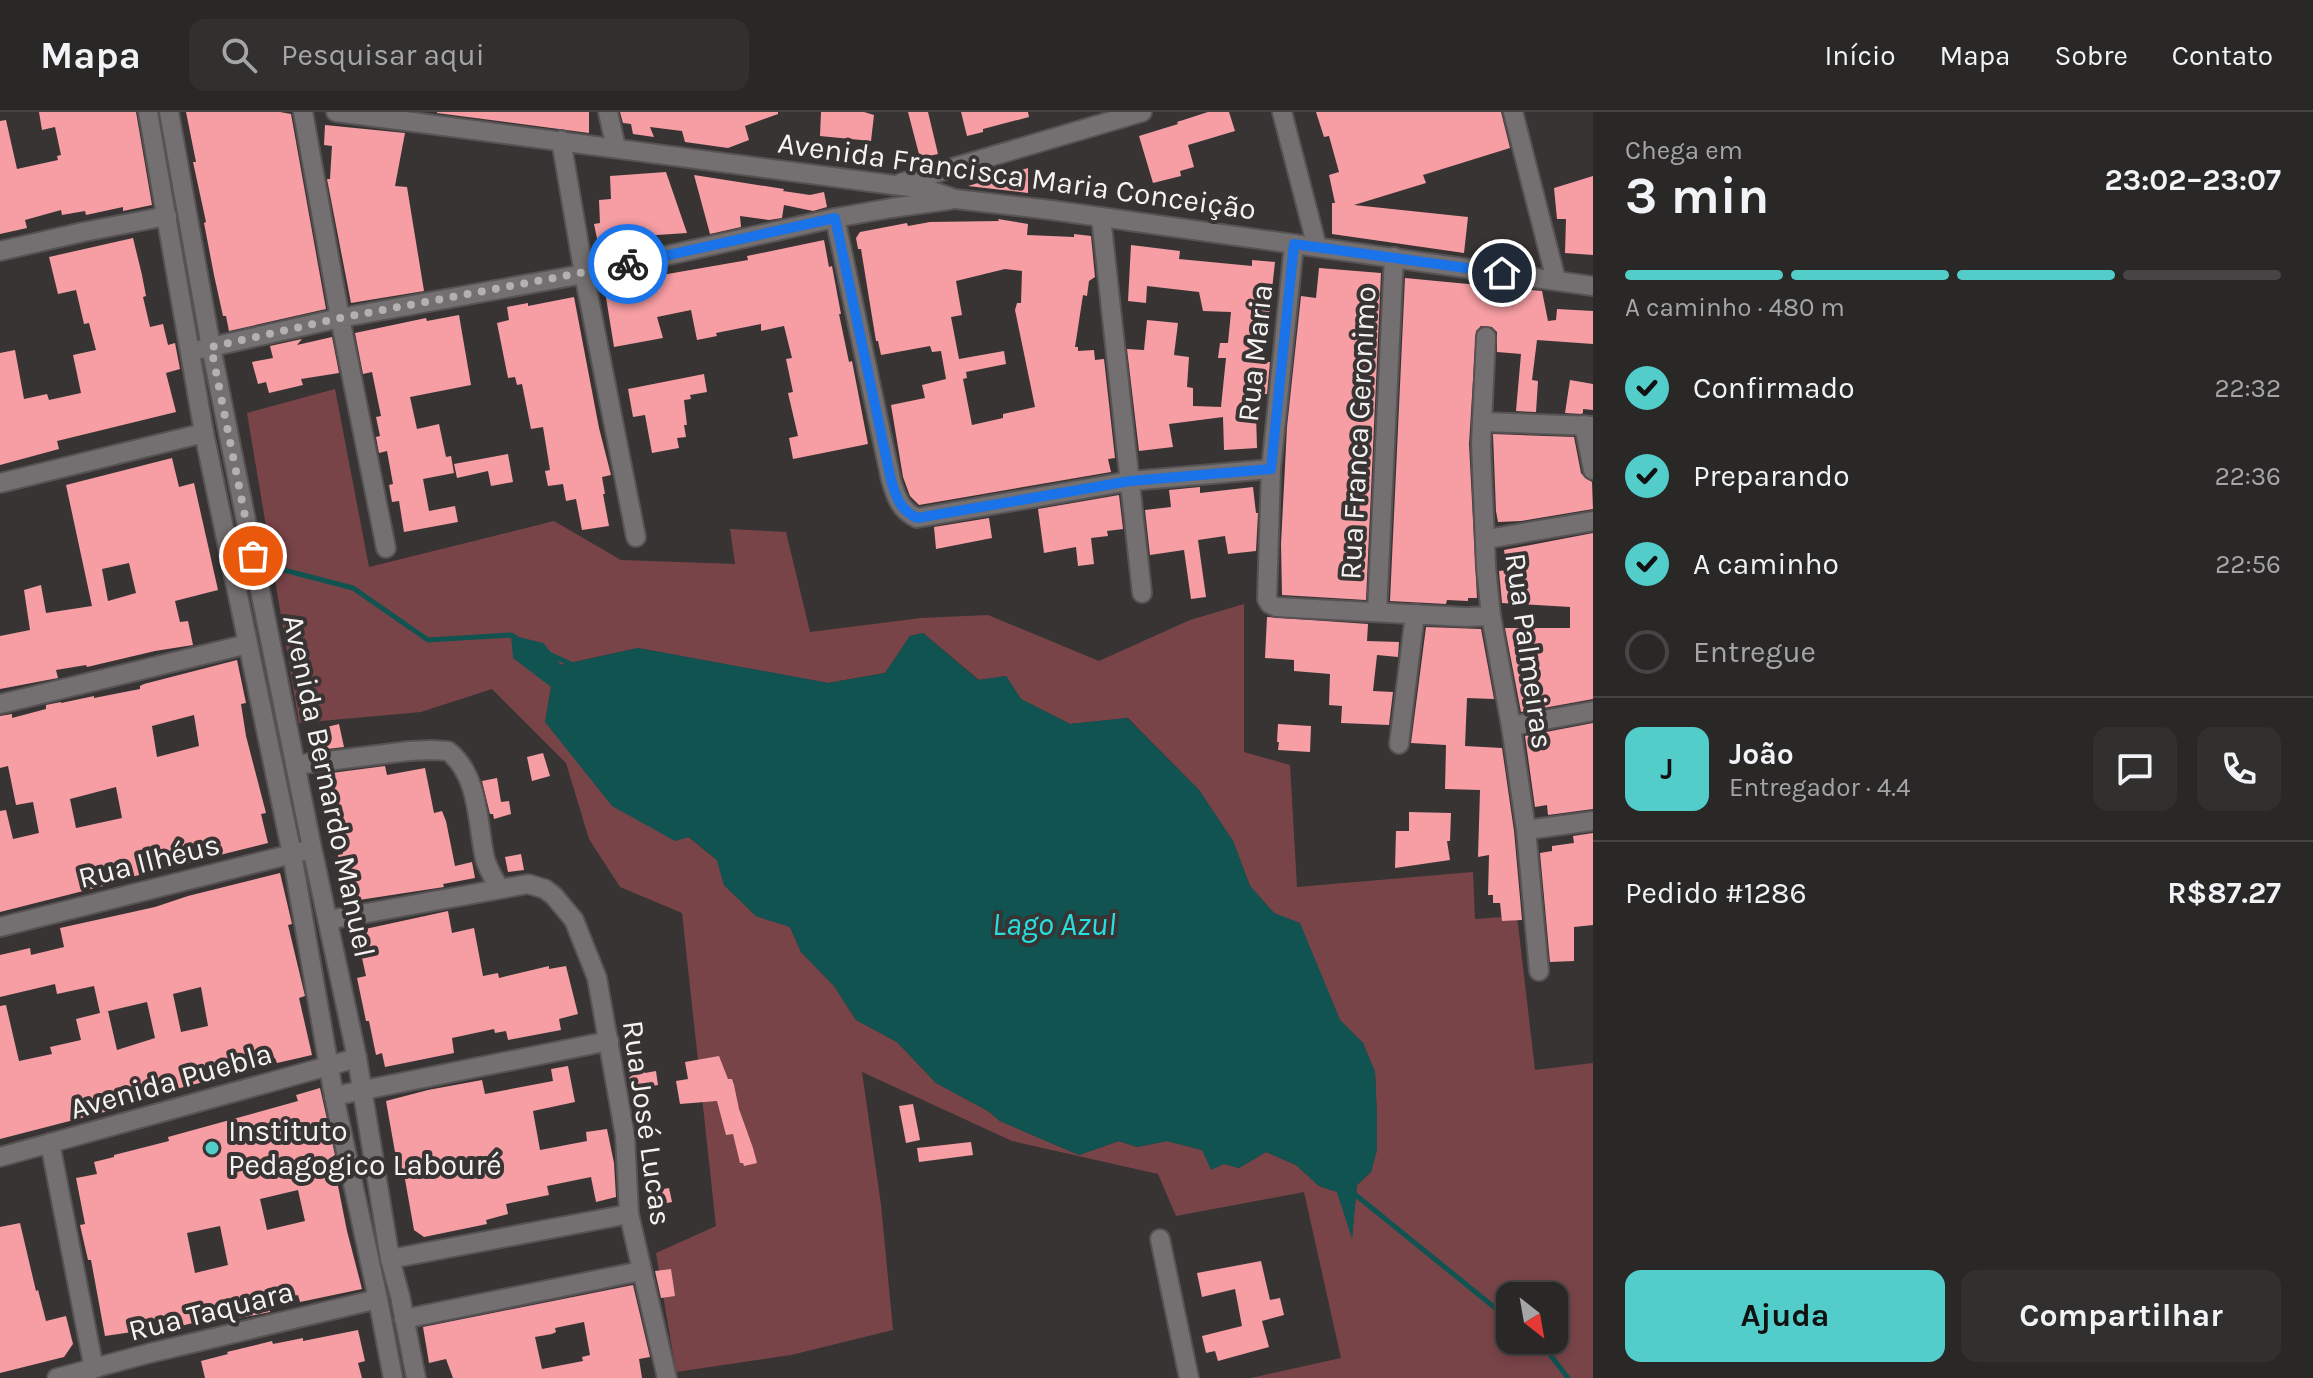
<!DOCTYPE html>
<html lang="pt">
<head>
<meta charset="utf-8">
<style>
  body { margin:0; font-family:Karla,sans-serif; background:#322f2f; color:#f1f3f6; height:100vh; display:flex; flex-direction:column; font-size:30px; white-space:nowrap }
  * { box-sizing:border-box; margin:0 }
  p { font-size:26px; color:#a5a5a7 }
  .icon { flex:none; width:44px; height:44px; fill:none; stroke:currentColor; stroke-width:2; stroke-linecap:round; stroke-linejoin:round }
  .map { position:relative; flex:1; overflow:hidden }
  .drawer { display:flex; flex-direction:column; background:#2a2727; width:720px }
  .drawer>* { flex:none }
  .needle { width:52px; rotate:149deg }
  .controls { position:absolute; left:1496px; top:1170px; display:grid; gap:16px }
  .controls a { display:grid; place-items:center; width:72px; height:72px; border-radius:16px; background:#2a2727; box-shadow:0 4px 12px #0003,0 0 0 2px #464444; font-size:40px }
  .pin { position:absolute; display:grid; place-items:center; width:68px; height:68px; color:#fff; margin:-34px; border:4px solid #fff; border-radius:50%; box-shadow:0 2px 8px #0007 }
  .courier { position:absolute; display:grid; place-items:center; width:80px; height:80px; margin:-40px; border:6px solid #1a73e8; border-radius:50%; background:#fff; color:#222; box-shadow:0 2px 10px #0007 }
  .summary em { font-style:normal; font-weight:700 }
  .summary div { display:flex; flex-direction:column-reverse }
  .summary { display:flex; align-items:center; justify-content:space-between; height:136px; padding:0 32px }
  h1 { font-size:52px; font-weight:700; line-height:60px }
  .bar { display:grid; grid-template-columns:repeat(4,1fr); gap:12px 8px; align-content:center; height:96px; padding:0 32px }
  .bar i { height:10px; border-radius:6px; background:#464444 }
  .bar .on { background:#53cdca }
  .bar p { grid-column:span 4 }
  .line { display:flex; align-items:center; gap:20px; padding:0 32px; border-top:2px solid #464444 }
  .line div { flex:1 }
  .round { display:grid; place-items:center; flex:none; width:84px; height:84px; border-radius:16px; background:#322f2f }
  ol { padding:0 32px; list-style:none }
  li { display:flex; align-items:center; gap:24px; height:88px }
  li p { margin-inline-start:auto }
  li .icon { padding:8px; border-radius:50%; background:#53cdca; color:#111; stroke-width:4 }
  li:last-child { color:#a5a5a7 }
  li i { width:44px; height:44px; border:4px solid #464444; border-radius:50% }
  .action { display:flex; gap:16px; margin-top:auto; padding:16px 32px }
  .action a { flex:1; height:92px; border-radius:16px; background:#53cdca; color:#111; font-size:32px; font-weight:700; line-height:92px; text-align:center }
  .action a+a { background:#322f2f; color:#f1f3f6 }
  header { display:flex; align-items:center; gap:48px; box-sizing:border-box; height:112px; padding:0 40px; background:#2a2727; border-bottom:2px solid #464444 }
  header strong { font-size:38px }
  nav { display:flex; gap:44px; margin-inline-start:auto; font-size:28px }
  .search { width:560px; height:72px; background:#322f2f; display:flex; align-items:center; gap:20px; box-sizing:border-box; padding:0 28px; border-radius:16px; color:#a5a5a7; font-size:30px }
  main { display:flex; flex:1; min-height:0 }
  .map>svg:first-child { display:block }
</style>
</head>
<body>
<header>
<strong>Mapa</strong>
<div class="search"><svg class="icon" aria-label="search" viewBox="0 0 24 24"><circle cx="10" cy="10" r="6"/><path d="M15 15l6 6"/></svg>Pesquisar aqui</div>
<nav><a>Início</a><a>Mapa</a><a>Sobre</a><a>Contato</a></nav>
</header>
<main>
<div class="map">
<svg width="1593" height="1266" viewBox="0 0 1593 1266">
  <rect width="100%" height="100%" fill="#383434"/>
  <path fill="#784448" fill-rule="evenodd" d="M335,277l34,178 185,-46 67,39 114,4 -5,-35 56,3 24,100 111,-14 67,-3 111,46 91,-41 54,-16v148l46,13 7,122 176,-15 2,47 42,-3 18,154 58,-7v315h-342l90,-20 -37,-166 -128,24 -18,-42 -146,-33 -150,-69 19,133 12,125 -102,25 -115,17 -20,-119 60,-27 -34,-313 -62,-26 -31,-48 -23,-76 -74,-74 -71,23 -122,11 -52,-310zM923,521l56,47 27,-4 15,23 49,25 58,-6 71,72 34,51 17,45 24,27 26,11 40,96 23,23 12,29 2,46v32l-6,22 -14,13 -5,51 -15,-44 -18,-6 -23,-21 -30,-13 -27,16 -15,-4 -22,-14 -35,-9 -30,6 -18,-6 -40,14 -79,-34 -12,-10 -52,-28 -39,-41 -41,-22 -22,-34 -33,-34 -11,-25 -34,-11 -32,-31 -7,-25 -172,-138 6,-35 -8,-44 17,22 78,-17 190,35 57,-10 25,-37zM1510,1184h44v44h-44z"/>
  <polygon fill="#105351" points="923,521 978,568 1006,564 1021,587 1070,612 1127,606 1199,678 1233,729 1250,774 1274,801 1300,811 1340,908 1363,931 1375,960 1377,1006 1377,1038 1371,1060 1357,1073 1352,1127 1337,1080 1319,1074 1296,1053 1266,1040 1239,1056 1224,1052 1211,1058 1202,1038 1167,1029 1137,1035 1119,1029 1079,1043 1000,1009 988,999 936,971 897,930 856,908 834,874 801,840 790,815 756,804 724,773 717,748 689,725 675,729 612,694 545,610 551,575 513,546 511,523 543,531 561,553 638,536 828,571 885,561 910,524"/>
  <g fill="none" stroke-linecap="round" stroke-linejoin="round">
    <g stroke="#105351" stroke-width="5">
      <polyline points="280,457 353,476 428,528 511,523 515,525"/>
      <polyline points="549,542 573,553"/>
      <polyline points="1352,1080 1510,1208"/>
      <polyline points="1535,1228 1545,1236 1568,1266"/>
    </g>
  </g>
  <g fill="#f69ea4" fill-rule="evenodd">
    <polygon points="39,0 136,0 152,93 123,99 123,95 86,103 85,99 62,103 61,98 25,108 27,116 0,122 0,9 6,8 17,57 58,48 57,44 61,43 55,15 42,18"/>
    <polygon points="186,0 280,0 291,2 326,197 229,219 226,204 223,204 214,163 204,111 206,110 193,50 196,50"/>
    <polygon points="437,0 589,0 589,21 437,1"/>
    <polygon points="620,0 778,0 778,2 745,14 749,28 728,36 685,30 682,19 650,15 654,25 633,22 631,12 623,11"/>
    <polygon points="821,0 864,0 874,3 871,29 820,24"/>
    <polygon points="908,0 928,0 938,42 920,46"/>
    <polygon points="961,0 1028,0 1029,5 983,17 983,20 967,24"/>
    <polygon points="1208,0 1229,0 1235,19 1188,33 1194,55 1180,59 1181,64 1153,71 1139,24 1178,12 1177,10"/>
    <polygon points="1316,0 1501,0 1510,36 1423,63 1426,71 1354,93 1468,105 1464,141 1332,122 1332,91 1335,91 1329,63 1339,60 1329,24 1324,25"/>
    <polygon points="325,13 405,21 395,74 407,75 424,179 351,191 327,67 330,67 332,34 324,33"/>
    <polygon points="1028,56 1028,81 968,74"/>
    <polygon points="666,60 687,121 642,124 643,134 600,141 594,112 600,111 599,88 611,87 610,64"/>
    <polygon points="694,63 784,77 783,79 810,83 824,80 827,95 813,99 784,93 782,106 769,108 740,104 741,115 710,122"/>
    <polygon points="1593,64 1593,143 1565,141 1566,107 1557,107 1554,76"/>
    <path d="M998,107l30,5 -1,11 47,2v-3l17,2 4,41 -6,4 -2,15 -4,-1 -8,52h3v4l16,-1 1,10 9,-1 11,99 -7,1 3,13 -192,33 -9,-9 -7,-19 -12,-72 34,-7 -3,-13 24,-6 -5,-28 -9,1 -2,-6 -49,9 -3,-14h-2l-15,-92h-3l-2,-11 4,-6 47,-9 1,3 22,-4 69,-1zM1005,157l17,2 -1,32h-4l-2,7 20,97 -32,7v4l-31,7 -9,-46 4,-1 -1,-6 40,-8 -2,-13 -45,8 -8,-42 11,-2 -6,-34z"/>
    <polygon points="133,126 142,163 146,184 143,185 150,215 163,212 168,233 175,231 180,257 166,261 176,300 57,329 59,337 0,353 0,241 15,238 24,287 47,282 49,288 81,281 73,243 96,238 89,211 84,212 76,178 58,182 49,145"/>
    <polygon points="824,128 829,155 832,154 841,202 839,202 849,250 852,249 868,332 793,347 789,326 798,324 788,281 793,280 786,247 792,246 784,214 761,219 761,212 716,221 717,224 697,228 691,198 657,205 663,226 614,235 604,173 748,148 747,144"/>
    <polygon points="1131,133 1180,139 1179,147 1252,154 1252,148 1275,150 1264,250 1270,250 1267,282 1258,282 1256,302 1257,336 1224,338 1223,305 1169,312 1173,335 1139,339 1127,237 1144,238 1147,208 1178,211 1174,243 1189,245 1187,275 1193,276 1193,294 1221,295 1226,246 1218,246 1220,231 1228,231 1231,200 1203,199 1199,180 1147,174 1146,191 1128,189"/>
    <polygon points="1319,156 1381,161 1366,488 1282,483 1281,432 1287,315 1301,184 1316,186"/>
    <polygon points="1405,166 1542,179 1548,209 1556,208 1557,197 1593,199 1593,232 1537,228 1532,268 1538,269 1536,300 1516,299 1521,242 1497,240 1497,220 1492,215 1481,214 1476,219 1469,332 1477,486 1468,486 1468,489 1447,488 1446,492 1390,489"/>
    <polygon points="574,185 599,316 611,363 602,365 605,382 603,382 609,414 582,418 576,387 566,389 563,372 548,374 545,359 550,358 543,315 531,317 522,272 517,273 515,265 508,266 497,211 509,208 507,195 528,191 528,194"/>
    <polygon points="459,203 471,273 410,285 417,317 439,312 446,345 451,344 454,361 423,367 429,399 455,394 458,410 404,420 399,389 392,390 389,373 393,372 387,339 379,341 376,325 380,324 376,305 381,304 372,260 363,262 355,221 426,206 427,209"/>
    <polygon points="332,225 339,261 301,267 303,273 269,281 266,270 258,272 252,250 273,246 270,234 302,227 297,233"/>
    <polygon points="704,262 707,280 690,283 691,287 684,288 687,313 684,313 686,325 677,326 679,336 652,341 645,303 633,305 628,277"/>
    <polygon points="1570,268 1593,272 1593,298 1583,297 1583,301 1581,302 1565,301"/>
    <polygon points="1493,322 1574,325 1581,361 1585,366 1592,370 1593,397 1521,409 1498,410 1496,399"/>
    <polygon points="508,342 513,370 491,374 488,359 457,366 454,352"/>
    <path d="M172,346l7,29 15,-4 24,107 -43,11 5,21 8,-1 5,24 -38,6 -68,16 -1,-2 -30,5 2,8 -58,11v-53l30,-6 -6,-40 17,-5 5,28 46,-7 -26,-121zM129,451l7,30 -28,8 -6,-32z"/>
    <polygon points="1200,375 1200,381 1253,375 1256,401 1258,401 1256,439 1228,442 1225,424 1198,428 1206,485 1191,487 1184,438 1150,443 1145,398 1171,395 1169,378"/>
    <polygon points="1119,383 1123,417 1107,419 1108,424 1091,426 1094,452 1078,454 1076,435 1044,441 1038,397"/>
    <polygon points="989,406 992,426 936,437 934,415"/>
    <polygon points="1593,421 1593,587 1521,600 1505,516 1570,516 1570,495 1502,491 1499,459 1507,458 1504,438"/>
    <polygon points="1267,505 1368,512 1367,529 1399,530 1398,545 1377,543 1373,579 1393,580 1389,613 1341,611 1342,594 1329,593 1330,562 1294,559 1294,548 1265,546"/>
    <polygon points="1426,515 1481,517 1494,587 1467,586 1465,634 1502,636 1514,719 1522,808 1502,809 1500,791 1493,791 1493,783 1488,783 1489,743 1478,745 1480,678 1445,677 1446,633 1411,631"/>
    <path d="M237,548l9,43 -5,1 5,32 20,77 -5,1 7,29 -157,39v2l-111,28v-101l6,-1 7,29 26,-6 -6,-31 -17,3 -8,-39 -8,2v-52l12,-2v4l34,-9v-4l15,-3v1l33,-7v2l46,-9v-3l4,-2zM194,603l5,31 -42,11 -5,-31zM116,675l6,31 -46,10 -6,-29z"/>
    <polygon points="1593,611 1593,697 1548,703 1547,693 1535,695 1525,624"/>
    <polygon points="339,612 344,635 319,638 315,618"/>
    <polygon points="1278,612 1311,614 1310,640 1278,638 1279,630 1277,630"/>
    <polygon points="543,641 550,664 532,669 527,645"/>
    <polygon points="385,654 387,663 425,656 434,701 442,699 446,709 455,754 472,750 475,766 443,772 444,775 346,790 338,743 343,742 330,674 327,675 324,662"/>
    <polygon points="497,666 501,690 509,689 511,702 494,707 493,702 490,702 482,669"/>
    <polygon points="1409,700 1451,701 1450,729 1447,729 1450,748 1395,756 1396,719 1409,719"/>
    <polygon points="1593,721 1593,813 1574,815 1574,849 1550,850 1540,741 1552,739 1552,734 1574,731 1573,724"/>
    <polygon points="521,742 524,758 508,760 505,745"/>
    <path d="M280,761l12,51 -4,1 17,71 -6,2 13,57 -35,8 -2,-5 -57,13 1,7 -43,11 -1,-5 -48,12 1,10 -128,33v-133l6,-1 13,56 33,-7 -2,-7 31,-7 -5,-21 32,-8 9,39 38,-12 -8,-36 -47,11 -6,-27 -37,8 -2,-10 -55,13v-42l30,-7 1,7 33,-8 -4,-19 95,-21 33,-11zM201,875l7,39 -27,6 -8,-38z"/>
    <polygon points="448,799 452,821 474,816 483,864 498,861 499,866 549,854 549,857 566,854 578,902 559,907 561,918 508,928 506,919 495,921 494,917 452,926 454,941 385,955 382,941 376,943 369,909 366,909 357,866 366,864 356,819"/>
    <polygon points="719,944 728,967 732,967 734,973 739,997 753,1036 757,1051 744,1054 743,1051 740,1051 733,1022 726,1023 717,989 680,992 676,969 688,967 685,950"/>
    <polygon points="644,953 645,961 656,959 658,973 631,978 629,966"/>
    <polygon points="568,954 575,990 533,999 540,1038 587,1029 586,1020 607,1017 614,1051 616,1085 596,1090 591,1065 547,1074 549,1083 506,1092 508,1102 486,1108 487,1112 424,1125 414,1118 403,1056 398,1057 386,989 428,978 482,968 485,982 553,969 551,957"/>
    <path d="M320,976l15,67 -2,1 5,24 -1,1 10,50 15,58 -62,13 -2,-7 -30,7 2,10 -15,3 -16,3 -1,-4 -18,4 -1,-7 -28,4 2,8 -37,9v3l-16,3 -1,-7 -34,5 -14,-76h-3l-8,-35 5,-1 -9,-46 21,-4 -3,-12 20,-5v-2l55,-14 -1,-4 130,-36 -2,-6zM298,1078l7,31 -38,9 -7,-31zM220,1114l8,39 -33,8 -8,-40z"/>
    <polygon points="913,992 920,1028 906,1031 899,994"/>
    <polygon points="971,1030 973,1043 919,1050 917,1036"/>
    <polygon points="669,1076 672,1090 656,1093 653,1079"/>
    <polygon points="20,1111 36,1179 38,1178 46,1209 66,1204 73,1232 64,1245 0,1261 0,1115"/>
    <polygon points="1261,1149 1270,1188 1280,1186 1284,1203 1262,1209 1269,1235 1218,1249 1215,1239 1206,1241 1202,1224 1242,1214 1235,1177 1202,1185 1197,1161"/>
    <polygon points="671,1157 675,1184 661,1186 655,1159"/>
    <path d="M633,1173l17,72 -11,2 3,19h-189l-7,-19 -17,4 -6,-36zM584,1210l6,33 -8,2 1,4 -41,8 -7,-32 17,-3 4,-2 -1,-4z"/>
    <polygon points="358,1218 365,1249 358,1251 362,1266 205,1266 201,1249 228,1242 227,1240 272,1229 273,1232 303,1226 303,1229"/>
  </g>
  <g fill="none" stroke-linecap="round" stroke-linejoin="round">
    <defs>
      <g id="minor">
        <polyline points="148,0 204,321 292,742 334,984 378,1187 393,1266"/>
        <polyline points="169,0 211,235 312,736 357,946 390,1147 400,1184 416,1266"/>
        <polyline points="303,0 340,206 386,436"/>
        <polyline points="336,0 894,73 926,77 955,87 1051,98 1593,174"/>
        <polyline points="608,0 616,36"/>
        <polyline points="1282,0 1317,135"/>
        <polyline points="1513,0 1556,168"/>
        <polyline points="561,28 584,162 636,425"/>
        <polyline points="901,71 1142,0"/>
        <polyline points="1101,105 1142,481"/>
        <path d="M835,106l56,262c5,17 9,30 26,38l213,-37 141,-12"/>
        <polyline points="1294,132 1271,357 1267,487 1270,492 1276,495 1466,505 1491,504"/>
        <polyline points="0,139 83,120 167,104"/>
        <polyline points="1486,225 1481,332 1486,455 1491,504 1511,614 1526,718 1539,859"/>
        <polyline points="202,237 340,206 584,162 835,106 891,96 949,88"/>
        <polyline points="1482,310 1593,314"/>
        <polyline points="1584,313 1593,358"/>
        <polyline points="0,371 204,321"/>
        <polyline points="1487,427 1593,409"/>
        <polyline points="1377,500 1394,145"/>
        <polyline points="0,592 248,532"/>
        <polyline points="1511,614 1593,599"/>
        <polyline points="1399,632 1415,502"/>
        <path d="M295,653l114,-14 22,-1 17,1c32,25 29,73 37,108 3,10 9,20 14,29"/>
        <polyline points="1526,718 1593,709"/>
        <polyline points="328,808 528,772 545,777 554,784 574,808 597,866 625,1024 629,1102 667,1266"/>
        <polyline points="0,815 304,739"/>
        <polyline points="334,984 609,929"/>
        <polyline points="50,1031 94,1257"/>
        <polyline points="0,1045 357,946"/>
        <polyline points="1160,1127 1189,1266"/>
        <polyline points="390,1147 629,1102"/>
        <polyline points="404,1207 641,1159"/>
        <polyline points="57,1266 150,1241 378,1187"/>
      </g>
    </defs>
    <use href="#minor" stroke="#575354" stroke-width="22"/>
    <use href="#minor" stroke="#746f70" stroke-width="18"/>
  </g>
  <g fill="none" stroke-linecap="round" stroke-linejoin="round">
    <polyline stroke="#b4b0b0" stroke-width="8" stroke-dasharray="0 14.4" points="253,444 211,235 340,206 628,152"/>
    <path stroke="#1a73e8" stroke-width="10" d="M628,152l207,-46 56,262c5,17 9,30 26,38l213,-37 141,-12 23,-225 208,29"/>
  </g>
  <circle fill="#53cdca" stroke="#383434" stroke-width="3" cx="212" cy="1036" r="8"/>
  <g text-anchor="middle" stroke-width="8" stroke-linejoin="round" paint-order="stroke">
    <g font-size="30" fill="#f6f3f3" stroke="#383434">
      <text transform="translate(1017 64) rotate(8)" y="10">Avenida Francisca Maria Conceição</text>
      <text transform="translate(1255 241) rotate(-84)" y="10">Rua Maria</text>
      <text transform="translate(1358 321) rotate(-87)" y="10">Rua Franca Geronimo</text>
      <text transform="translate(1529 539) rotate(82)" y="10">Rua Palmeiras</text>
      <text transform="translate(329 674) rotate(78)" y="10">Avenida Bernardo Manuel</text>
      <text transform="translate(149 749) rotate(-14)" y="10">Rua Ilhéus</text>
      <text transform="translate(171 969) rotate(-16)" y="10">Avenida Puebla</text>
      <text transform="translate(647 1011) rotate(82)" y="10">Rua José Lucas</text>
      <text transform="translate(211 1199) rotate(-14)" y="10">Rua Taquara</text>
    </g>
    <g font-size="30" fill="#f6f3f3" stroke="#383434" text-anchor="start">
      <text x="228" y="1029">Instituto<tspan x="228" dy="34">Pedagogico Labouré</tspan></text>
    </g>
    <g font-size="32" font-style="italic" fill="#27e0dd" stroke="#383434">
      <text x="1054" y="823">Lago Azul</text>
    </g>
  </g>
</svg>
<div class="controls">
<a><svg class="needle" viewBox="-14 -14 28 28"><path d="M0-13l5 13h-10z" fill="#e53935"/><path d="M0 13l5-13h-10z" fill="#a5a5a7"/></svg></a>
</div>
<div class="pin" style="left:253px;top:444px;background:#ea580c"><svg class="icon" aria-label="bag" viewBox="0 0 24 24"><path d="M5 8h14l-1 12H6zM9 8a3 3 0 0 1 6 0"/></svg></div>
<div class="pin" style="left:1502px;top:161px;background:#1f2937"><svg class="icon" aria-label="home" viewBox="0 0 24 24"><path d="M3 11l9-7 9 7M6 9v11h12V9"/></svg></div>
<div class="courier" style="left:628px;top:152px"><svg class="icon" aria-label="bike" viewBox="0 0 24 24"><circle cx="6" cy="16" r="4"/><circle cx="18" cy="16" r="4"/><path d="M6 16l4-8h5l3 8M10 8l3 8H6M13 5h3"/></svg></div>
</div>
<section class="drawer">
<div class="summary"><div><h1>3 min</h1><p>Chega em</p></div><em>23:02–23:07</em></div>
<div class="bar"><i class="on"></i><i class="on"></i><i class="on"></i><i></i><p>A caminho · 480 m</p></div>
<ol>
<li><svg class="icon" aria-label="check" viewBox="0 0 24 24"><path d="M5 12l5 5 9-10"/></svg>Confirmado<p>22:32</p></li>
<li><svg class="icon" aria-label="check" viewBox="0 0 24 24"><path d="M5 12l5 5 9-10"/></svg>Preparando<p>22:36</p></li>
<li><svg class="icon" aria-label="check" viewBox="0 0 24 24"><path d="M5 12l5 5 9-10"/></svg>A caminho<p>22:56</p></li>
<li><i></i>Entregue</li>
</ol>
<div class="line" style="height:144px"><b class="round" style="background:#53cdca;color:#111">J</b><div><b>João</b><p>Entregador · 4.4</p></div><a class="round"><svg class="icon" aria-label="chat" viewBox="0 0 24 24"><path d="M4 5h16v11H9l-5 4z"/></svg></a><a class="round"><svg class="icon" aria-label="phone" viewBox="0 0 24 24"><path d="M5 4h4l2 5-3 2q2 4 5 5l2-3 5 2v4C11 20 4 13 5 4z"/></svg></a></div>
<div class="line" style="height:104px"><div>Pedido #1286</div><b>R$87.27</b></div>
<div class="action"><a>Ajuda</a><a>Compartilhar</a></div>
</section>
</main>
</body>
</html>
